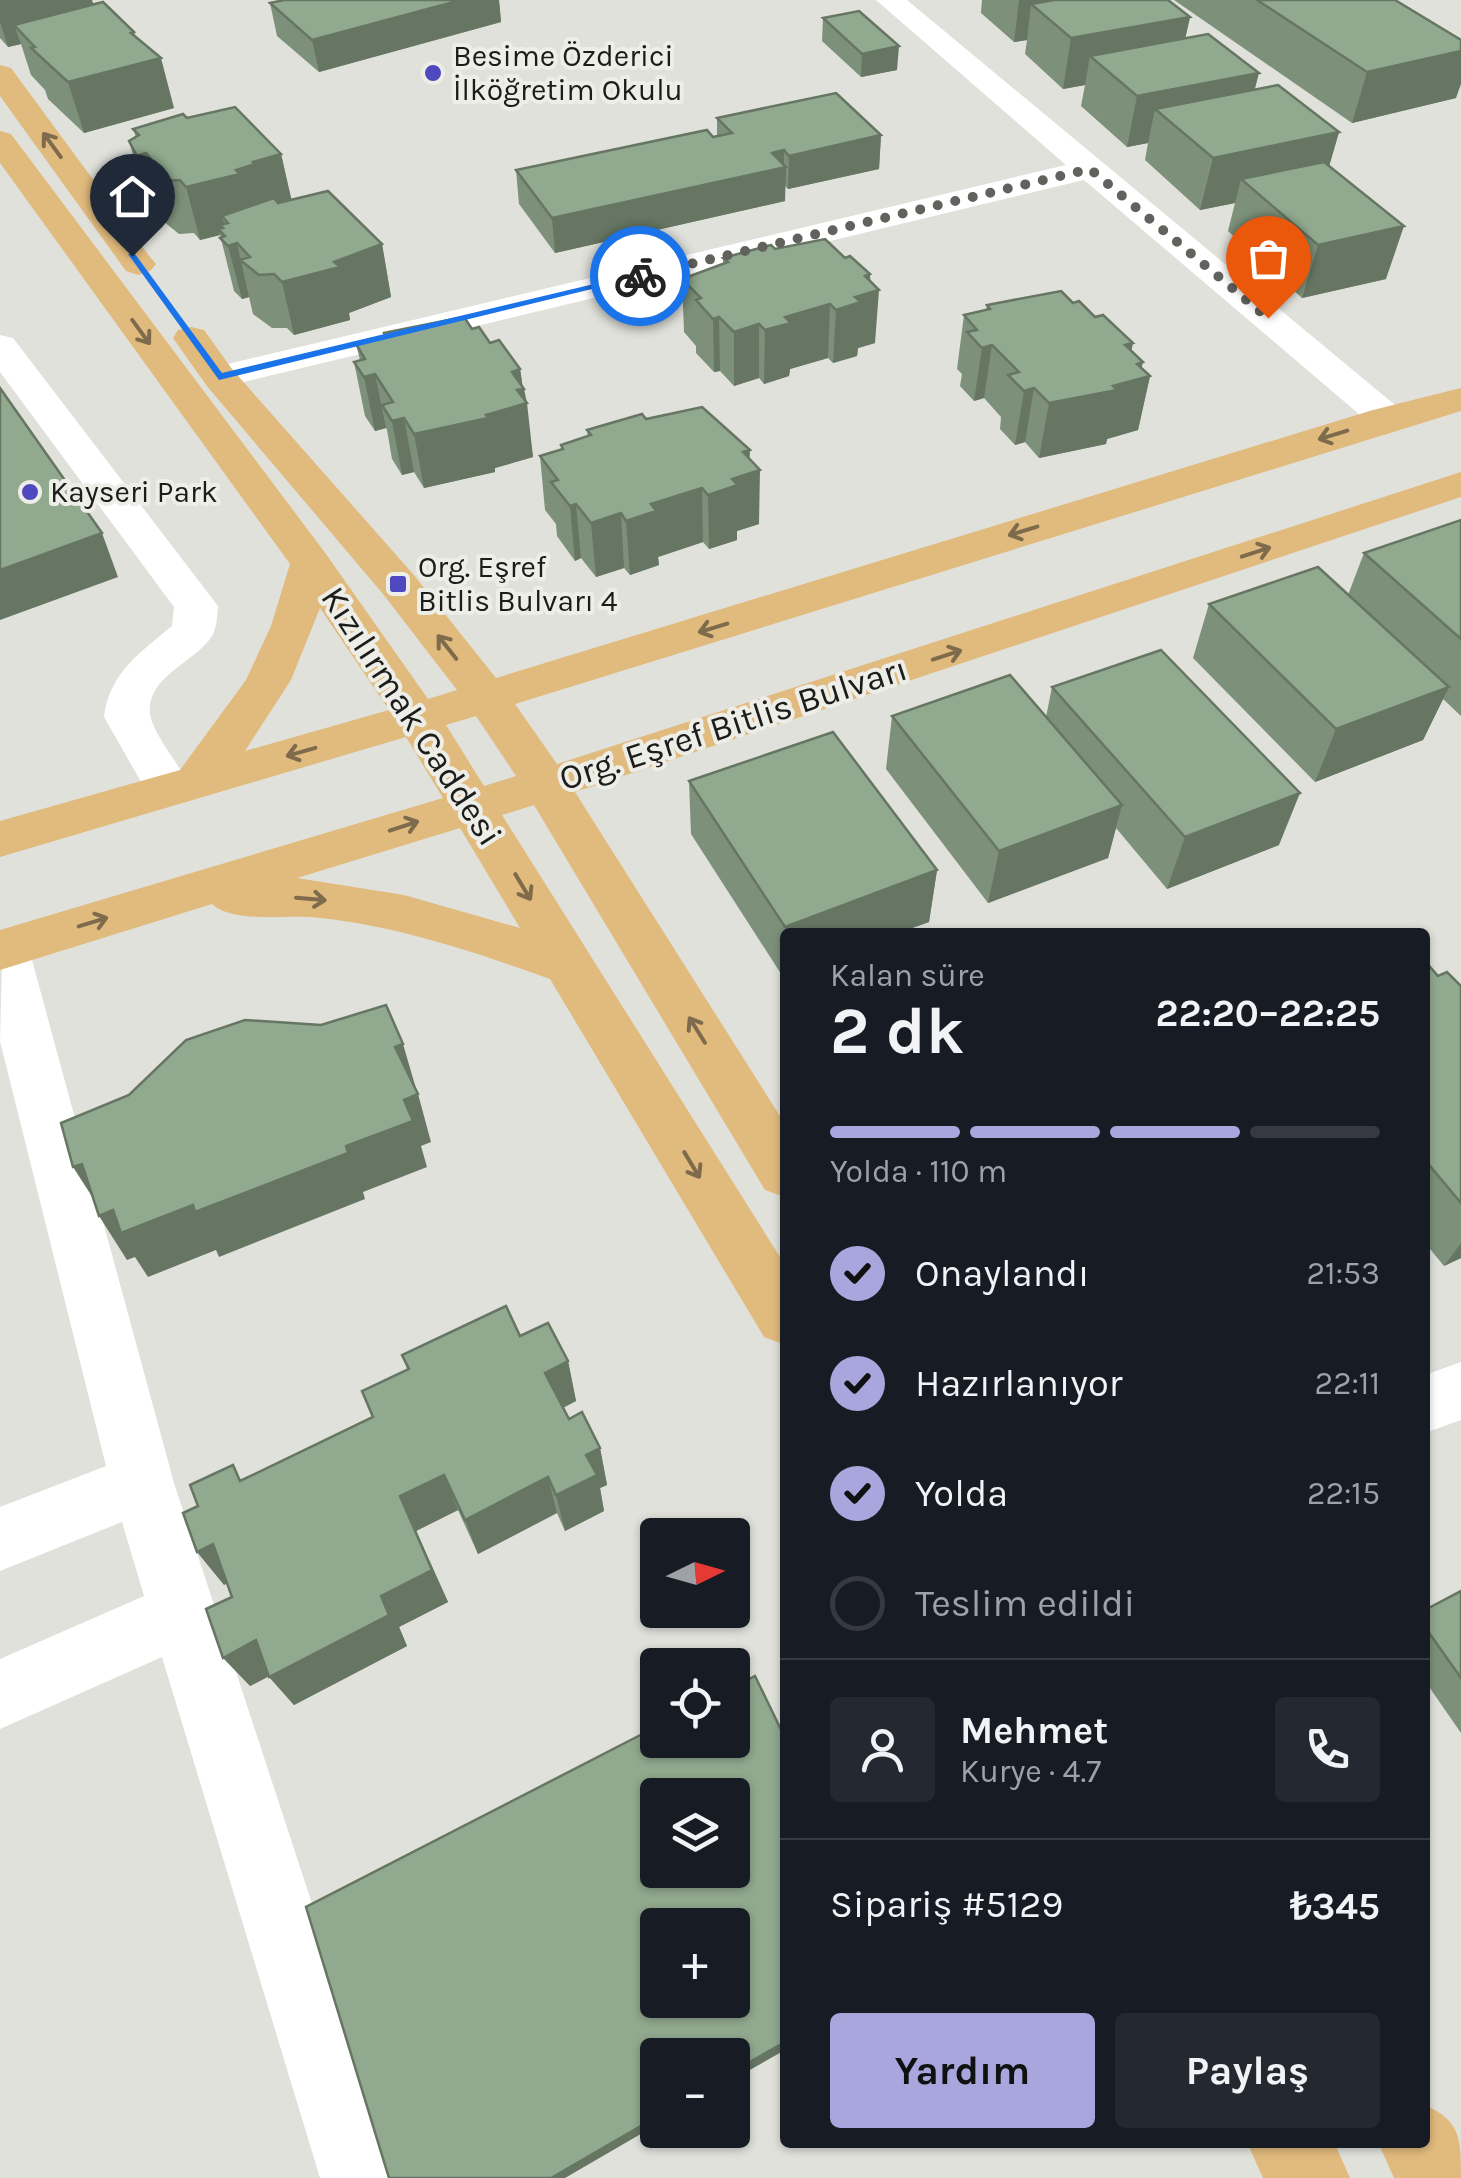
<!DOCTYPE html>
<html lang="tr">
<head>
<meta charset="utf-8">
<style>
  body { margin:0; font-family:Karla,sans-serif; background:#242831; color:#f1f3f6; height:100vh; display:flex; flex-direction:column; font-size:38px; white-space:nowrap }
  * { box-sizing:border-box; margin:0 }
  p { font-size:32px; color:#9ea1a6 }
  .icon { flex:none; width:55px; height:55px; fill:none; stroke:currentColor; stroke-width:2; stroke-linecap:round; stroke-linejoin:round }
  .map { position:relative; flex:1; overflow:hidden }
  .drawer { position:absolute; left:780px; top:928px; width:650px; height:1220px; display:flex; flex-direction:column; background:#171b24; border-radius:10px; box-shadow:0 2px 8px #0004 }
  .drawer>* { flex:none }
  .needle { width:65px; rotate:85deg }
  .controls { position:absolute; left:640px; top:1518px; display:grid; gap:20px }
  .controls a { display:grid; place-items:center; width:110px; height:110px; border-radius:10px; background:#171b24; box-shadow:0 2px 8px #0004; font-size:50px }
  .pin { position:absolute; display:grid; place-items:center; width:85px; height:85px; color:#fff; margin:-102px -42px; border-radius:50% 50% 50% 0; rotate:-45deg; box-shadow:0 0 10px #0007 }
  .pin .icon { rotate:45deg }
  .courier { position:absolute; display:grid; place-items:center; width:100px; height:100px; margin:-50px; border:8px solid #1a73e8; border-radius:50%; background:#fff; color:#222; box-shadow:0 2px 12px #0007 }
  .head em { font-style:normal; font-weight:700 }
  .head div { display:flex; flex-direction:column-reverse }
  .head { display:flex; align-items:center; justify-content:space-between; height:170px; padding:0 50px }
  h1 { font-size:65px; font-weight:700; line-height:75px }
  .bar { display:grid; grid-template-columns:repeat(4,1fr); gap:15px 10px; align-content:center; height:120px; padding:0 50px }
  .bar i { height:12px; border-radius:8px; background:#363941 }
  .bar .selected { background:#a8a6dd }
  .bar p { grid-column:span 4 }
  .line { display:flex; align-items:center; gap:25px; padding:0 50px; border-top:2px solid #363941 }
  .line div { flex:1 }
  .round { display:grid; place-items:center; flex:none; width:105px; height:105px; border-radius:10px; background:#242831 }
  ol { padding:0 50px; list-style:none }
  li { display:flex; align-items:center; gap:30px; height:110px }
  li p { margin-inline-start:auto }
  li .icon { padding:10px; border-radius:50%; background:#a8a6dd; color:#111; stroke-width:4 }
  li:last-child { color:#9ea1a6 }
  li i { width:55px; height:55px; border:5px solid #363941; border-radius:50% }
  .primary-button { display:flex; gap:20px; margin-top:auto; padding:20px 50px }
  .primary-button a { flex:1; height:115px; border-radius:10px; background:#a8a6dd; color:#111; font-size:40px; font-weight:700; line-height:115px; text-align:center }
  .primary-button a+a { background:#242831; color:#f1f3f6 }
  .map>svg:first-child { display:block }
</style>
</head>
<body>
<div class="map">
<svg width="1461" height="2178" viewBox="0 0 1461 2178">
  <rect width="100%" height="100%" fill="#e0e1db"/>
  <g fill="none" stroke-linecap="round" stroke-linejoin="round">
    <g fill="#fff" fill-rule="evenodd">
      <polygon points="876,0 907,0 1401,410 1406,418 1401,426 1387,430 1373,426 1084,180 219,388 206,385 200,377 206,369 219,366 1066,165"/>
      <path d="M0,335l13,3 205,268c-1,10 -1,22 -6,30 -17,27 -66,40 -62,78 2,18 33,57 43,75l-7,12 -17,5 -17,-5 -48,-84c5,-44 37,-65 68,-91l2,-19 -174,-235z"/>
      <polygon points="3,929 21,935 29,949 174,1483 402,2178 320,2178 162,1657 0,1729 0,1659 144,1596 122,1522 0,1571 0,1507 106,1466 0,1041"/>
      <polygon points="1461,1362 1461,1420 1425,1433 1425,1375"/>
    </g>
    <g fill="#e1ba7d" fill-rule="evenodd">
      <polygon points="0,65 11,68 150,257 156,264 150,271 138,275 126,271 0,96"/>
      <path d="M0,131l11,3 315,420 102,145 29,-9 -74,-96 -177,-209 -33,-47 5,-8 13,-3 13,3 28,39 181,205 83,104 877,-268 88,-22v23l-946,293 42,60 904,-292v25l-886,295 210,332v73l-20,-7 -231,-385 -32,10 283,450v80l-21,-8 -214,-358c-78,-28 -158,-55 -240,-62 -27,-2 -78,6 -98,-13l-212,66v-40l443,-132 -37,-61 -406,120v-36l180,-51 66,-90 25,-54 19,-62 -290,-401zM320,608l69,102 -144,41 46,-71zM476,716l40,60 -32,10 -38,-61zM460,828l60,100 -116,-33 -107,-17z"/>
      <path d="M1425,2105c36,16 36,34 36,73h-67l-16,-36h47z"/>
      <polygon points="1247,2142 1334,2142 1350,2178 1263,2178"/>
    </g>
  </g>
  <g fill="#7d917a">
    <polygon points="0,0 92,0 93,5 136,37 174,108 84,133 48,99 45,90 31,75 21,44 8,47 0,38"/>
    <polygon points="284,0 499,0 501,22 319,72 277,36 270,3"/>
    <polygon points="982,0 1168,0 1190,17 1185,38 1255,89 1339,132 1329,166 1386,279 1302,298 1228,231 1235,203 1200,210 1145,160 1148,143 1127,147 1081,106 1085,85 1063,89 1025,54 1027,40 1014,42 981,13"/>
    <polygon points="1174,0 1395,0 1456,98 1352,123"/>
    <polygon points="823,18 897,70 861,77 822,41"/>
    <polygon points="187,118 281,154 291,200 382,244 391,297 349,313 350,320 294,335 287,328 272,328 253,314 249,297 242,299 234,291 220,235 200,240 194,233 179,234 163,221 159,206 152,208 144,193 129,141 136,137 133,129"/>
    <polygon points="717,118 881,135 879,169 788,189 785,186 785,201 555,253 519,204 516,170 717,136"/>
    <polygon points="775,249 845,258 870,274 875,343 858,348 857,356 833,363 828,358 790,369 789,376 764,384 759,378 734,386 720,371 714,372 696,353 696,346 684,332 682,279 723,264 723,258"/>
    <polygon points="1073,303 1143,362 1141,368 1150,376 1138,430 1107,439 1106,444 1039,458 1025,442 1015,445 1000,429 1001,417 984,398 974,401 960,386 962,374 957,369 964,315 986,310 987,305"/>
    <polygon points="472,329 520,369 533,457 495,468 495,472 424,488 414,472 402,475 392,459 387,430 386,428 375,431 365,416 354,362 360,360 356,344 384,337 384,333"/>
    <polygon points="646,419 750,459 759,524 737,531 737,540 709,549 703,542 658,557 659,565 630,575 624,568 596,577 581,558 575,561 557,536 556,524 545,510 540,456 561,449 561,445 588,437 587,430"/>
    <polygon points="1461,520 1461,716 1443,699 1423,740 1315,782 1193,658 1209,604 1348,595 1364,553"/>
    <polygon points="1052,687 1279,845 1167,889 1116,828 1108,858 988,903 886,769 892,716 1046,717"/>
    <polygon points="689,781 937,870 929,922 901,932 785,932 785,976 783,977 691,834"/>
    <polygon points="1425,961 1438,976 1461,986 1461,1258 1444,1266 1425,1243"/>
    <polygon points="520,1336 568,1361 576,1401 563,1408 569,1419 600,1448 607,1485 600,1488 604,1511 565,1531 557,1513 478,1554 458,1510 416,1531 448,1602 399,1627 407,1646 294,1705 269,1676 250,1686 232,1597 227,1583 224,1585 243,1480 373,1417 407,1369 402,1355"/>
    <polygon points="1461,1591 1461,1733 1425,1681 1425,1610"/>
  </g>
  <g fill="#667663">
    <polygon points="0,0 92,0 99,24 14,25 21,44 8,47 0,22"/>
    <polygon points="461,0 499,0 501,22 319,72 312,40"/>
    <polygon points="1019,0 1129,0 1031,4 1027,40 1014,42"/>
    <polygon points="1190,17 1179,67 1090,56 1085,85 1063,89 1071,38"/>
    <polygon points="134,32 143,62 161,58 174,108 84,133 68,82 131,33"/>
    <polygon points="899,46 897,70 861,77 862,54"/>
    <polygon points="1461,51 1461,84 1456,98 1352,123 1367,72"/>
    <polygon points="1259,73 1246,124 1155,109 1148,143 1127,147 1137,96"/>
    <polygon points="1339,132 1324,184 1241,179 1235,203 1200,210 1213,158"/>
    <polygon points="881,135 879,169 788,189 789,156"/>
    <polygon points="784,150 784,167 786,167 785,201 555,253 552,218"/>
    <polygon points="146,153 151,170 148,168 159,206 152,208 137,156"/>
    <polygon points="281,154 293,206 228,223 222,216 227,234 220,225 223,234 218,229 220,235 200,240 186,187 236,170 253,162"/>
    <polygon points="1404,226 1386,279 1302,298 1318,245"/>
    <polygon points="237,243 249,297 242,299 228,246"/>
    <polygon points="382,244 391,297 349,313 350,320 294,335 282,282"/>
    <polygon points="870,274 869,293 879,290 875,343 858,348 857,356 833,363 836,310 855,297 865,276"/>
    <polygon points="830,304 828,358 790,369 789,376 764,384 765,330 785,317"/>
    <polygon points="719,317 720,371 714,372 713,319"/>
    <polygon points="759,324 759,378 734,386 734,332"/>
    <polygon points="1133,343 1125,383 1137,364 1143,362 1139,379 1150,376 1138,430 1107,439 1106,444 1039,458 1049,403 1125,345"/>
    <polygon points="992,345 984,398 974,401 982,348"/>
    <polygon points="520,369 523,389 524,389 527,403 533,457 495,468 495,472 424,488 414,434 512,372"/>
    <polygon points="375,374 386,428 375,431 364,377"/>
    <polygon points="1034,388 1025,442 1015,445 1024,391"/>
    <polygon points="404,418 414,472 402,475 392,421"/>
    <polygon points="750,450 749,473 760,470 759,524 737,531 737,540 709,549 708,495 732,479 743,452"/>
    <polygon points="702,488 703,542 658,557 659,565 630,575 626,521 651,504"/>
    <polygon points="576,504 581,558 575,561 570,506"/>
    <polygon points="621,513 624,568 596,577 591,523"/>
    <polygon points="102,533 118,577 0,620 0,570"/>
    <polygon points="1449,687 1423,740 1315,782 1336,729"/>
    <polygon points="1300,793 1279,845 1167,889 1185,837"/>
    <polygon points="1122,805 1108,858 988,903 999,851"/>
    <polygon points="937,870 929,922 901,932 785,932 785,927"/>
    <polygon points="785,938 785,976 783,977"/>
    <polygon points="403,1044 417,1092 395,1047"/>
    <polygon points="418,1094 431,1142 421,1146 427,1167 363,1192 365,1199 219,1257 216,1250 148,1277 135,1257 127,1260 99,1216 113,1210 346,1146 404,1100"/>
    <polygon points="82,1164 102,1212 73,1167"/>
    <polygon points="1461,1243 1461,1258 1444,1266"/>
    <polygon points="568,1361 576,1401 554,1412 545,1373"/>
    <polygon points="600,1448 607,1485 600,1488 604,1511 565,1531 556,1495 586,1455"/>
    <polygon points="444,1475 458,1510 416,1531 448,1602 399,1627 407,1646 294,1705 269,1677 381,1596 400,1496"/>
    <polygon points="548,1477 557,1513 478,1554 465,1520"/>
    <polygon points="213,1544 239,1577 224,1585 197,1552"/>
    <polygon points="256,1640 281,1670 250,1686 223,1658"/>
    <polygon points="785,2042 785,2050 732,2080 732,2072"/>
    <polygon points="658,2116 658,2124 565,2178 551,2178"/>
  </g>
  <g fill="#91a98e" stroke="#667663" stroke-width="2.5" fill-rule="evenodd">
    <polygon points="284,0 461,0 312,40 270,3"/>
    <polygon points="1054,0 1168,0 1190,17 1071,38 1031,4"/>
    <polygon points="1257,0 1395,0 1461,40 1461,51 1367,72"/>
    <polygon points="103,2 134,32 131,33 161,58 68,82 31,48 35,47 14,25"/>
    <polygon points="859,11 899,46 862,54 823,18"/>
    <polygon points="1208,34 1259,73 1137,96 1090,56"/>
    <polygon points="1278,85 1339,132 1213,158 1155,109"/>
    <polygon points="836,93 881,135 789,156 784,150 772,153 786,167 552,218 516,170 707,130 713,137 732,133 717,118"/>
    <polygon points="235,107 281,154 253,162 255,164 236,170 240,174 186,187 180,180 164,181 148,168 157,166 146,153 137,156 129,141 139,135 133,129 183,114 187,118"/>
    <polygon points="1324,162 1404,226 1318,245 1241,179"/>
    <polygon points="328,191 382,244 334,262 340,267 282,282 274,274 259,275 240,260 250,257 237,243 228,246 220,238 225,236 218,229 223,228 220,225 228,223 222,216 274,198 278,203"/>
    <polygon points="825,239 845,258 850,256 870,274 865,276 879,290 855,297 861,302 836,310 830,304 785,317 791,323 765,330 759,324 734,332 719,317 713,319 696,300 701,298 682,279 728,262 723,258 771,245 775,249"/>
    <polygon points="1061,291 1073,303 1079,301 1095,317 1103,315 1133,343 1125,345 1143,362 1137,364 1150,376 1113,386 1117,390 1049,403 1034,388 1024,391 1008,375 1019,372 992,345 982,348 967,332 977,330 964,315 990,309 987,305"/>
    <polygon points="464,317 472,329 479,327 490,343 499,340 520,369 512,372 524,389 517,390 527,403 486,415 488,418 414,434 404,418 392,421 382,405 393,402 375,374 364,377 354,362 365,359 356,344 386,337 384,333"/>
    <polygon points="0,388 102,533 0,570"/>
    <polygon points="702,407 750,450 743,452 760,470 732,479 738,485 708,495 702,488 651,504 656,511 626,521 621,513 591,523 576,504 570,506 551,482 558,480 540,456 563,449 561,445 591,435 587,430 642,414 646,419"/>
    <polygon points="1461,520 1461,639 1364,553"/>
    <polygon points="1318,567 1449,687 1336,729 1209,604"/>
    <polygon points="1161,650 1300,793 1185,837 1052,687"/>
    <polygon points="1010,675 1122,805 999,851 892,716"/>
    <polygon points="833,732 937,870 785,927 689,781"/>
    <polygon points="1425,961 1438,976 1447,972 1461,986 1461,1203 1425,1160"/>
    <polygon points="386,1005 403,1044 395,1047 418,1094 404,1100 413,1121 346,1146 348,1153 195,1212 193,1205 121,1233 113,1210 99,1216 82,1164 73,1167 61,1123 129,1095 186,1040 245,1020 321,1025"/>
    <polygon points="506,1306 520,1336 548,1323 568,1361 545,1373 569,1419 582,1412 600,1448 586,1455 597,1475 556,1495 548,1477 465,1520 444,1475 400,1496 432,1570 381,1596 389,1615 269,1677 256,1640 223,1658 206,1609 232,1597 213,1544 197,1552 183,1513 198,1506 190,1485 233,1465 240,1481 373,1417 362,1391 409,1369 402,1355"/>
    <polygon points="1461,1591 1461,1678 1425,1627 1425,1610"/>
    <path d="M755,1676l30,62v304l-53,30v-17h-74v61l-107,62h-162l-83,-271 352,-181v14h74v-52zM658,1795h74v75h-74zM658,1925h74v75h-74z"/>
  </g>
  <defs><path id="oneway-shaft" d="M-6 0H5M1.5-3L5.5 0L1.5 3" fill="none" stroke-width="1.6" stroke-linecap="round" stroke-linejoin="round" transform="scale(2.5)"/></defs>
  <g stroke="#7e6b4c">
    <use href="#oneway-shaft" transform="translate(52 145) rotate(-126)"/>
    <use href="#oneway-shaft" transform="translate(141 332) rotate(54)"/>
    <use href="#oneway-shaft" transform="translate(1333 435) rotate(163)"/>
    <use href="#oneway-shaft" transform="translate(1023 531) rotate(163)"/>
    <use href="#oneway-shaft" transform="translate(1256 552) rotate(-18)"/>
    <use href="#oneway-shaft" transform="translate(713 628) rotate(163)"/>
    <use href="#oneway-shaft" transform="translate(447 647) rotate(-128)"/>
    <use href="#oneway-shaft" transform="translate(947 655) rotate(-18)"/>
    <use href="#oneway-shaft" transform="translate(301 752) rotate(164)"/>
    <use href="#oneway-shaft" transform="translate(404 826) rotate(-18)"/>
    <use href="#oneway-shaft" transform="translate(523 887) rotate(59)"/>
    <use href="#oneway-shaft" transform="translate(311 899) rotate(5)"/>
    <use href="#oneway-shaft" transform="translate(93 922) rotate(-17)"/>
    <use href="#oneway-shaft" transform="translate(697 1030) rotate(-122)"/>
    <use href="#oneway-shaft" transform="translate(692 1165) rotate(59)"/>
  </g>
  <polygon fill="#1a73e8" points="128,254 135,254 222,373 640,273 645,276 219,380"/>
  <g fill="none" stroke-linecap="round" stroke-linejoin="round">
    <polyline stroke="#61615e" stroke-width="10" stroke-dasharray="0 18" points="640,276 1090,169 1268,318"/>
  </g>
  <g fill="#4f49bf" stroke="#eeeee8" stroke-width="4">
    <circle cx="433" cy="73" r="10"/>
    <circle cx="30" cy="492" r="10"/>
    <rect x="388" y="574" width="20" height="20" rx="5"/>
  </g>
  <g text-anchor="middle" stroke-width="8" stroke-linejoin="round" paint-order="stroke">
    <g font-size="30" fill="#1c1c1a" stroke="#eeeee8" text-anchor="start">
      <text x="453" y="66">Besime Özderici<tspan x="453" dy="34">İlköğretim Okulu</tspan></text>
      <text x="50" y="502">Kayseri Park</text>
      <text x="418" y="577">Org. Eşref<tspan x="418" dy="34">Bitlis Bulvarı 4</tspan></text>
    </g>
    <g font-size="35" fill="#1c1c1a" stroke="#eeeee8">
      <text transform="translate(412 716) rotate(57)" y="12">Kızılırmak Caddesi</text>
      <text transform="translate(733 723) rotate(-18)" y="12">Org. Eşref Bitlis Bulvarı</text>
    </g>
  </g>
</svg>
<div class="controls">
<a><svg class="needle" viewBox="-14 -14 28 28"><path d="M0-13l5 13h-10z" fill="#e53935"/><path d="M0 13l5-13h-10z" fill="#9ea1a6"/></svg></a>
<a><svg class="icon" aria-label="locate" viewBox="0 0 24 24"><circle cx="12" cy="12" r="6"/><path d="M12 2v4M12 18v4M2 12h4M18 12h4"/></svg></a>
<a><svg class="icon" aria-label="layers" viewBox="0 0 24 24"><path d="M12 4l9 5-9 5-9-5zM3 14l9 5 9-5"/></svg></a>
<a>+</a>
<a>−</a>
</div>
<div class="pin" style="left:1268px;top:318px;background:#ea580c"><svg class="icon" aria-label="bag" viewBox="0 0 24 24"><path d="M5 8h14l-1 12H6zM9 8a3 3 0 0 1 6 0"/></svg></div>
<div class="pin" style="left:132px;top:256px;background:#1f2937"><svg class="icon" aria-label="home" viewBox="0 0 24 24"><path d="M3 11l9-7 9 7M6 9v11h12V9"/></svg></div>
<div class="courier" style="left:640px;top:276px"><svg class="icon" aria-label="bike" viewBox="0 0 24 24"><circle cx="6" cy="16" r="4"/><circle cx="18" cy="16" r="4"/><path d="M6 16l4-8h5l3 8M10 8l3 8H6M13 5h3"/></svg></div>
<section class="drawer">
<div class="head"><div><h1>2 dk</h1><p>Kalan süre</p></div><em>22:20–22:25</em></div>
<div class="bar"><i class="selected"></i><i class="selected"></i><i class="selected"></i><i></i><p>Yolda · 110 m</p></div>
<ol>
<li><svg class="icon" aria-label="check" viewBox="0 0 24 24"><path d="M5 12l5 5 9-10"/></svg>Onaylandı<p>21:53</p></li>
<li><svg class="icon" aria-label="check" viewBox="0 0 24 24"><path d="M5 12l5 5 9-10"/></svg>Hazırlanıyor<p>22:11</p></li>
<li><svg class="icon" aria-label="check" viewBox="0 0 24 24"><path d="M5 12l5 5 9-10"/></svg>Yolda<p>22:15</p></li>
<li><i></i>Teslim edildi</li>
</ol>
<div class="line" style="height:180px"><a class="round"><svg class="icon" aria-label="person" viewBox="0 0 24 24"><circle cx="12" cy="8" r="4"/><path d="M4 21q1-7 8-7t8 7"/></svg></a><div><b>Mehmet</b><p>Kurye · 4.7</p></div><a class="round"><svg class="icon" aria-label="phone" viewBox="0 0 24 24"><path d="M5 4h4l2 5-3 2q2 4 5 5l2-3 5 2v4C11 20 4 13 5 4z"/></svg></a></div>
<div class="line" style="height:130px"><div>Sipariş #5129</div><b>₺345</b></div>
<div class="primary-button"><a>Yardım</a><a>Paylaş</a></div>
</section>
</div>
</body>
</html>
